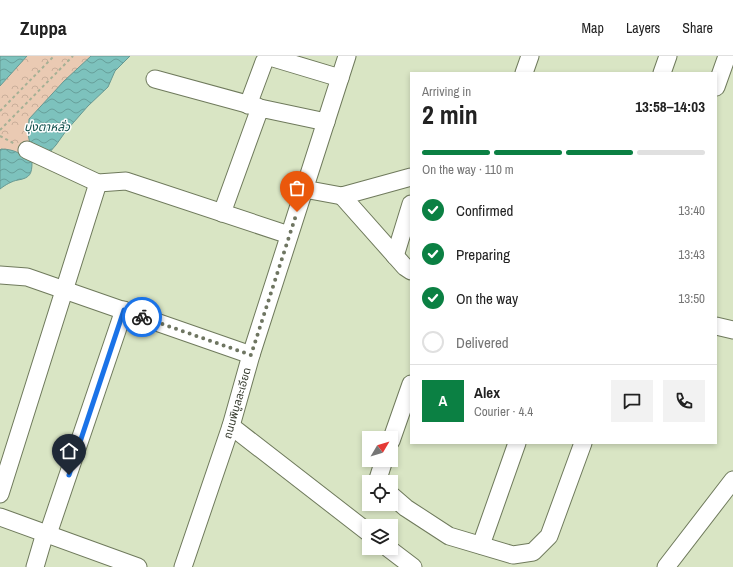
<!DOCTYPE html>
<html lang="en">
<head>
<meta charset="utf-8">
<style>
  body { margin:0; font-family:"Archivo Narrow","Noto Sans Thai",sans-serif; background:#f2f2f2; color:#222; height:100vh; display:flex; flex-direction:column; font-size:15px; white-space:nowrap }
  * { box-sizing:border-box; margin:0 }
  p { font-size:13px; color:#767676 }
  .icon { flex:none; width:22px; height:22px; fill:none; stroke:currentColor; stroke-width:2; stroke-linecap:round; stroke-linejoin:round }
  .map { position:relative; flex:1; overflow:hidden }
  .side { position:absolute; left:410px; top:16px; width:307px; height:372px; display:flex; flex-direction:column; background:#fff; border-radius:0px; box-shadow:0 2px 6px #0003 }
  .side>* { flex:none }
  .needle { width:26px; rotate:52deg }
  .fabs { position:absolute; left:362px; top:375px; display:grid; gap:8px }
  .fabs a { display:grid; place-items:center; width:36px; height:36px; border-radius:0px; background:#fff; box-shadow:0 2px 6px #0003; font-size:20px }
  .pin { position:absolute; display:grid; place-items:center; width:34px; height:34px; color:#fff; margin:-41px -17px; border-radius:50% 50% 50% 0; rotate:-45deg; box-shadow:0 0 4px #0007 }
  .pin .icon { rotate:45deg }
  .courier { position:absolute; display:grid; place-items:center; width:40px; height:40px; margin:-20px; border:3px solid #1a73e8; border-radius:50%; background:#fff; color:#222; box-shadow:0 1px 5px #0007 }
  .summary em { font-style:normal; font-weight:700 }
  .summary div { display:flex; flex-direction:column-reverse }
  .summary { display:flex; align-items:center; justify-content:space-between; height:68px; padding:0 12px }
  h1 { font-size:26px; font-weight:700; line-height:30px }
  .bar { display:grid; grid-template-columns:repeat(4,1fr); gap:6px 4px; align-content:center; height:48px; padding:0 12px }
  .bar i { height:5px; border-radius:3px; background:#e0e0e0 }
  .bar .selected { background:#0b8043 }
  .bar p { grid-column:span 4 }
  .line { display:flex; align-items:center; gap:10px; padding:0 12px; border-top:1px solid #e0e0e0 }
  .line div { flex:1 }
  .round { display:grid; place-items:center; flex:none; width:42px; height:42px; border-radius:0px; background:#f2f2f2 }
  ol { padding:0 12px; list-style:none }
  li { display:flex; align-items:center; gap:12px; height:44px }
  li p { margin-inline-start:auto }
  li .icon { padding:4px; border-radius:50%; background:#0b8043; color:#fff; stroke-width:4 }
  li:last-child { color:#767676 }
  li i { width:22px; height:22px; border:2px solid #e0e0e0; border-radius:50% }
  header { display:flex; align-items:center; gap:24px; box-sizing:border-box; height:56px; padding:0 20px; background:#fff; border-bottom:1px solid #e0e0e0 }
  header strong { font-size:19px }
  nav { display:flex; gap:22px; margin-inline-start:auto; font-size:14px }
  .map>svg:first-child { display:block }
</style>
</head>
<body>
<header>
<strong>Zuppa</strong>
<nav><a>Map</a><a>Layers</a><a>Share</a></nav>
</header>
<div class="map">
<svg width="733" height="511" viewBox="0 0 733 511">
  <defs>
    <pattern id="park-crowns" width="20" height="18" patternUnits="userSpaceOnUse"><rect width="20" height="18" fill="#eacab3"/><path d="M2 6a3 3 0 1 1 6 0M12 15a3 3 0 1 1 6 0" fill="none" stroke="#c9ae9a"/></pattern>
    <pattern id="water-waves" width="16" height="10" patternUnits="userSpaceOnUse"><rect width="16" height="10" fill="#7dc2bd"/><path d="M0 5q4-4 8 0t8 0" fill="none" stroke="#679f9a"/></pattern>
  </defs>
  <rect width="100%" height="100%" fill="#d9e5c4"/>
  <polygon fill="url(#park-crowns)" points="0,0 97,0 36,89 23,104 0,100"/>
  <g fill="url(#water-waves)" stroke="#679992">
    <polygon points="0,0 27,0 0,30"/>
    <polygon points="91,0 130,0 115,15 108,31 88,50 66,75 56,89 49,97 30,88 28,78 29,63 64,25"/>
    <path d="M1,93c13,0 21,5 31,13 0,12 -2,16 -14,18 -6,1 -13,5 -18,9v-39z"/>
  </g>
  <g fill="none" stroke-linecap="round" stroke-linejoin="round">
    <defs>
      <g id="minor">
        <polyline points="524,17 530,0"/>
        <polyline points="662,17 668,0"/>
        <polyline points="155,23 258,51"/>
        <polyline points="716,31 727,0"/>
        <polyline points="248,49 264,6 266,3 270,1 340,22"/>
        <polyline points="27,94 98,127 126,125 289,179"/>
        <polyline points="304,133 342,140 411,121"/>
        <polyline points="342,140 405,211 411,215"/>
        <polyline points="222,157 260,52 326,66"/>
        <polyline points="395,200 411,148"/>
        <polyline points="0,219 27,221 251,299"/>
        <polyline points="716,270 733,274"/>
        <polyline points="231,370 369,477"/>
        <polyline points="391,385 411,328"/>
        <polyline points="377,426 384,404"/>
        <polyline points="0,438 98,127"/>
        <polyline points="391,439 406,452 449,480 513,499 533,496 549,480 583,387"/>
        <polyline points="0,461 138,511"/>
        <polyline points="48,478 124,254"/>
        <polyline points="481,489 517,387"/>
        <polyline points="388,492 413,511"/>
        <polyline points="35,511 45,477"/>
        <polyline points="183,511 231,370 251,299 347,0"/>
        <polyline points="666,511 733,424"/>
      </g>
    </defs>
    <use href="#minor" stroke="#6f7a5c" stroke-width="19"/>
    <g stroke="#a6b095" stroke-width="2" stroke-dasharray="3 3" stroke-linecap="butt">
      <polyline points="0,55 54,0"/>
      <polyline points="0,74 73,0"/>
      <polyline points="0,80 15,88"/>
    </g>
    <use href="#minor" stroke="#fff" stroke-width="17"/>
  </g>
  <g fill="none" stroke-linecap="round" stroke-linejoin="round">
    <polyline stroke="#6e7561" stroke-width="4" stroke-dasharray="0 7.2" points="142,261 251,299 297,156"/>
    <polyline stroke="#1a73e8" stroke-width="5" points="69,419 124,254 142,261"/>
  </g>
  <g text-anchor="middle" stroke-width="3" stroke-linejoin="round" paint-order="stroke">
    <g font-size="11" fill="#34392c" stroke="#fff">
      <text transform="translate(237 347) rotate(-74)" y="4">ถนนพิบูลละเอียด</text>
    </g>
    <g font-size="12" font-style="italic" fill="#104e4b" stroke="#fff">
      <text x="47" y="75">บุ่งตาหลั่ว</text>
    </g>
  </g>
</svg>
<div class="fabs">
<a><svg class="needle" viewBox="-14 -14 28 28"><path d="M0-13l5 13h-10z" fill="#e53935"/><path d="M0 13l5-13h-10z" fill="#767676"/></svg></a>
<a><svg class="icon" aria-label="locate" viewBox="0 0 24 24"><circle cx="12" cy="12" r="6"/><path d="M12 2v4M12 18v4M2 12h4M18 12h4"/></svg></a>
<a><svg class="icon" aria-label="layers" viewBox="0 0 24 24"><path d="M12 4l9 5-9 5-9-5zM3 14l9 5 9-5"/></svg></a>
</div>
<div class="pin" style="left:297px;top:156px;background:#ea580c"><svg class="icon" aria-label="bag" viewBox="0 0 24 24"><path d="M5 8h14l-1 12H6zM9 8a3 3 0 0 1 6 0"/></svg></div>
<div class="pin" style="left:69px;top:419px;background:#1f2937"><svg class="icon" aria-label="home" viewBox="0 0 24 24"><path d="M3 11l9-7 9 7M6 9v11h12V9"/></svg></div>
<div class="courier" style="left:142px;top:261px"><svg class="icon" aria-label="bike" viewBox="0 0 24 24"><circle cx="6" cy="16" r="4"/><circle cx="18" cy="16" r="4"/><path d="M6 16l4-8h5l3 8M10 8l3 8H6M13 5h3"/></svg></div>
<section class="side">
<div class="summary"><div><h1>2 min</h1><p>Arriving in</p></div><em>13:58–14:03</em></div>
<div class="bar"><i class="selected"></i><i class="selected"></i><i class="selected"></i><i></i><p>On the way · 110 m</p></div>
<ol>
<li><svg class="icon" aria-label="check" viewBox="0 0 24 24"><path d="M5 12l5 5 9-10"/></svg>Confirmed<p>13:40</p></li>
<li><svg class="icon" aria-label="check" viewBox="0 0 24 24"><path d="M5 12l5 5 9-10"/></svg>Preparing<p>13:43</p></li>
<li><svg class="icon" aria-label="check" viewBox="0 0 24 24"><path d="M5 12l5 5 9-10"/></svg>On the way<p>13:50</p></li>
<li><i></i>Delivered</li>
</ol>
<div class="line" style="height:72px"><b class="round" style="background:#0b8043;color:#fff">A</b><div><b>Alex</b><p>Courier · 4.4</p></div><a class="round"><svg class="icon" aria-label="chat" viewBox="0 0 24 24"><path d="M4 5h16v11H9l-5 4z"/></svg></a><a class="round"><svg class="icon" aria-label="phone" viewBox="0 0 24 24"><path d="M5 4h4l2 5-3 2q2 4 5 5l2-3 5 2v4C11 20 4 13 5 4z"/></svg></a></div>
</section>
</div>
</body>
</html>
